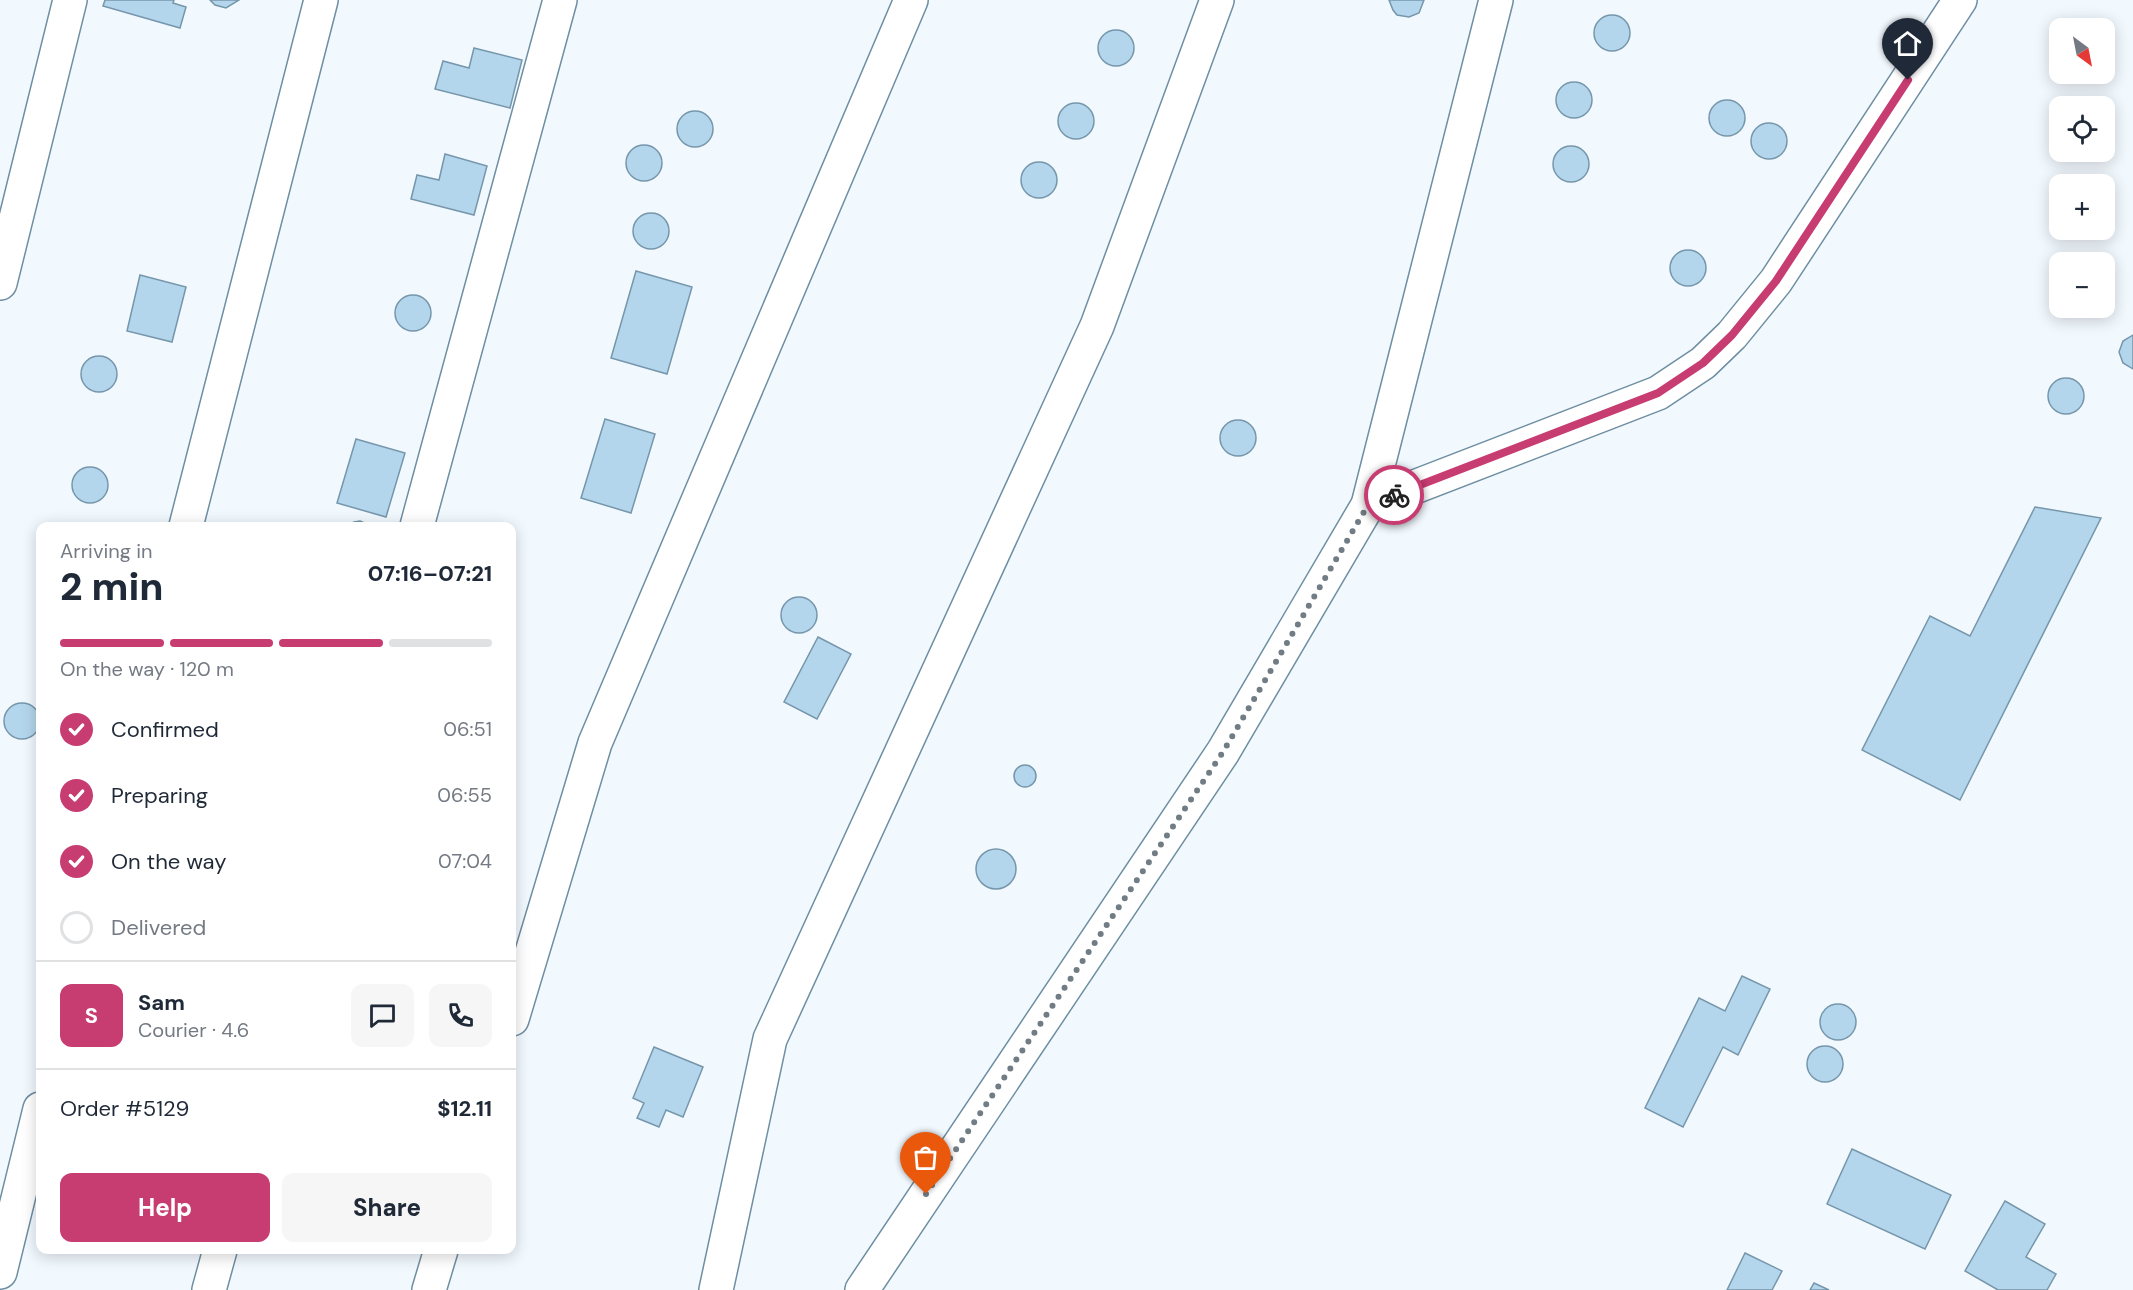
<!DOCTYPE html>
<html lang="en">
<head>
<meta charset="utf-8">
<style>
  body { margin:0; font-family:"DM Sans",sans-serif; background:#f6f6f7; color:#1f2937; height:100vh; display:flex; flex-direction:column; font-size:22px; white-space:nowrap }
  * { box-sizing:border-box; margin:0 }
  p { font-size:20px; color:#747a83 }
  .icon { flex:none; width:33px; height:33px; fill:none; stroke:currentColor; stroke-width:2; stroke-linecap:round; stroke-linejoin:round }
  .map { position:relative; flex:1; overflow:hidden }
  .sheet { position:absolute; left:36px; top:522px; width:480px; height:732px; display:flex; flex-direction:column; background:#fff; border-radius:12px; box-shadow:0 3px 15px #0003 }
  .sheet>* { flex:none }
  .needle { width:39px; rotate:148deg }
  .fabs { position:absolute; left:2049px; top:18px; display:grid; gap:12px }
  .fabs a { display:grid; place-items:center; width:66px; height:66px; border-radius:12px; background:#fff; box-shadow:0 3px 15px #0003; font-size:30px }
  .pin { position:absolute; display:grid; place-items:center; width:51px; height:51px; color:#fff; margin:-62px -26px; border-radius:50% 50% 50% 0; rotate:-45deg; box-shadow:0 0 6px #0007 }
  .pin .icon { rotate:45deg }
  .courier { position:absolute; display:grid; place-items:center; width:60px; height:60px; margin:-30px; border:4px solid #c73c71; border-radius:50%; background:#fff; color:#222; box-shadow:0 2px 8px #0007 }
  .overview em { font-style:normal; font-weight:800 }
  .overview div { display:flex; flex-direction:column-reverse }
  .overview { display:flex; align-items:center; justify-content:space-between; height:102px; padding:0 24px }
  h1 { font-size:39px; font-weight:800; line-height:45px }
  .bar { display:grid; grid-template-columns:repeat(4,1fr); gap:9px 6px; align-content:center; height:72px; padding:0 24px }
  .bar i { height:8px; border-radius:4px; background:#e0e1e3 }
  .bar .selected { background:#c73c71 }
  .bar p { grid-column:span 4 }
  .line { display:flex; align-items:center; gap:15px; padding:0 24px; border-top:2px solid #e0e1e3 }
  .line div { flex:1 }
  .round { display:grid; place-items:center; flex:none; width:63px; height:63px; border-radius:12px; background:#f6f6f7 }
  ol { padding:0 24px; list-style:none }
  li { display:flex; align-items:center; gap:18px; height:66px }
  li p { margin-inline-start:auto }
  li .icon { padding:6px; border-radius:50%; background:#c73c71; color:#fff; stroke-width:4 }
  li:last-child { color:#747a83 }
  li i { width:33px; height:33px; border:3px solid #e0e1e3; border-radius:50% }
  .primary-button { display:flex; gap:12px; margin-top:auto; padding:12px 24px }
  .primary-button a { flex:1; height:69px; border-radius:12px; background:#c73c71; color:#fff; font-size:24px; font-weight:800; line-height:69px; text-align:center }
  .primary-button a+a { background:#f6f6f7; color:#1f2937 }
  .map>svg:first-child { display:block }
</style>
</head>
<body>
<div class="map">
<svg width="2133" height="1290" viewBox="0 0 2133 1290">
  <rect width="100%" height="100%" fill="#f2f9fe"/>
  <g fill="#b4d6ec" stroke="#7696ab" stroke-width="1.5">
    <polygon points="105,0 174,0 173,3 186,7 180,28 103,6"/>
    <polygon points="210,0 239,0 226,8 215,5"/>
    <polygon points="1389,0 1424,0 1419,13 1409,17 1397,15 1393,10"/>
    <circle cx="1612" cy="33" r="18"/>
    <circle cx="1116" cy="48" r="18"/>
    <polygon points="474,48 522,60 510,108 435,89 443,61 469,68"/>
    <circle cx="1574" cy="100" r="18"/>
    <circle cx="1727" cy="118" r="18"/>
    <circle cx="1076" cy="121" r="18"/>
    <circle cx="695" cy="129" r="18"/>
    <circle cx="1769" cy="141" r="18"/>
    <circle cx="644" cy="163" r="18"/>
    <circle cx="1571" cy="164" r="18"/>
    <polygon points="445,154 487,166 474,215 411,199 417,175 439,180"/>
    <circle cx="1039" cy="180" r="18"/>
    <circle cx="651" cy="231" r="18"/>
    <circle cx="1688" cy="268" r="18"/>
    <polygon points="636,271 692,287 667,374 611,358"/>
    <polygon points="140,275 186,287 172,342 127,331"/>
    <circle cx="413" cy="313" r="18"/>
    <polygon points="2133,335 2133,369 2123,363 2119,352 2123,341"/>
    <circle cx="99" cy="374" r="18"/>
    <circle cx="2066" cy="396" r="18"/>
    <polygon points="605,419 655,434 631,513 581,498"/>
    <circle cx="1238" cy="438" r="18"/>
    <polygon points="356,439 405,453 386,517 337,503"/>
    <circle cx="90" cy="485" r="18"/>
    <polygon points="2035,507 2101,518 1960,800 1862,750 1930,616 1970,636"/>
    <polygon points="360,521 371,526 346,526 354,522"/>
    <circle cx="799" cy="615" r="18"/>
    <polygon points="818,637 851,654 817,719 784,702"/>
    <circle cx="22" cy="721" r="18"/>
    <circle cx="1025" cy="776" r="11"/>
    <circle cx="996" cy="869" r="20"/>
    <polygon points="1742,976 1770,989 1738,1055 1723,1047 1683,1127 1645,1108 1699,998 1725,1011"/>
    <circle cx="1838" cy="1022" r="18"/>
    <circle cx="1825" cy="1064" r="18"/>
    <polygon points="654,1047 703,1067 683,1117 666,1110 659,1127 637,1118 644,1103 633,1098"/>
    <polygon points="1852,1149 1951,1195 1925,1249 1827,1204"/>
    <polygon points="2005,1201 2045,1224 2026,1257 2056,1274 2047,1290 1998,1290 1965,1271"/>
    <polygon points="1745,1253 1782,1271 1772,1290 1727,1290"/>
    <polygon points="1814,1283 1829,1290 1810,1290"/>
  </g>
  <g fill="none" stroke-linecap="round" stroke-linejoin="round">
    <defs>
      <g id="street">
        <polyline points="0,283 70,0"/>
        <polyline points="1368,505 1496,0"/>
        <polyline points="186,526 321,0"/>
        <polyline points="417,526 560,0"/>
        <polyline points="512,1019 595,743 911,0"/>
        <polyline points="0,1272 40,1109"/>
        <polyline points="209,1290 220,1250"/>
        <polyline points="429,1290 441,1250"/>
        <polyline points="716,1290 770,1039 1097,326 1217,0"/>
        <polyline points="862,1290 1223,752 1368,505 1658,393 1703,363 1732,335 1776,281 1960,0"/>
      </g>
    </defs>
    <use href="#street" stroke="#6e8ea2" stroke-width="36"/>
    <use href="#street" stroke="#fff" stroke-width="33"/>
  </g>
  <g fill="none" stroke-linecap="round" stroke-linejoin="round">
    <polyline stroke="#717d84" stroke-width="6" stroke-dasharray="0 10.8" points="926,1194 1223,752 1368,505 1394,495"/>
    <polyline stroke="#c73c71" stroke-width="8" points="1394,495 1658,393 1703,363 1732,335 1776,281 1908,80"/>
  </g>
</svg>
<div class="fabs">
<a><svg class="needle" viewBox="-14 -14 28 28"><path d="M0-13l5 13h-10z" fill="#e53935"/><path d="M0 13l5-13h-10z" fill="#747a83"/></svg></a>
<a><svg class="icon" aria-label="locate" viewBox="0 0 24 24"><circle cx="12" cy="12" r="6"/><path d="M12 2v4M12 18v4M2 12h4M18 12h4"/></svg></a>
<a>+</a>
<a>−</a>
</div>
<div class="pin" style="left:926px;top:1194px;background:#ea580c"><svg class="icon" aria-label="bag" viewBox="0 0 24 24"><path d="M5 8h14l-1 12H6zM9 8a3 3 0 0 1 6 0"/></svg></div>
<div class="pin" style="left:1908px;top:80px;background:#1f2937"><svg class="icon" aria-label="home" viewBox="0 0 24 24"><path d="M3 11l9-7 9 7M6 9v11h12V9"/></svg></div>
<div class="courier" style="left:1394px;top:495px"><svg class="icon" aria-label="bike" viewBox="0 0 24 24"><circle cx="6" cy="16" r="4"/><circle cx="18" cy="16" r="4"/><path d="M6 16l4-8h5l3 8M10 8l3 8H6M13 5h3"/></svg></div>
<section class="sheet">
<div class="overview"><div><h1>2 min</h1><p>Arriving in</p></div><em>07:16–07:21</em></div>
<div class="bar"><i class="selected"></i><i class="selected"></i><i class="selected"></i><i></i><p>On the way · 120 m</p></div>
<ol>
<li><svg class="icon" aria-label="check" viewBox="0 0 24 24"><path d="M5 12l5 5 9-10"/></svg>Confirmed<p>06:51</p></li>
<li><svg class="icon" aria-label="check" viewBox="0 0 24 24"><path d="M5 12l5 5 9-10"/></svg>Preparing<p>06:55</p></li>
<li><svg class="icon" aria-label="check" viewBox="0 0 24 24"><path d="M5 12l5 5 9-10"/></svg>On the way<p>07:04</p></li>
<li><i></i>Delivered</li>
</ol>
<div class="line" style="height:108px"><b class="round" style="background:#c73c71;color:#fff">S</b><div><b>Sam</b><p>Courier · 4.6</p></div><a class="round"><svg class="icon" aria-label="chat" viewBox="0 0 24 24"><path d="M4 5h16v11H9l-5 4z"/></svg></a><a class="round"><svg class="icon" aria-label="phone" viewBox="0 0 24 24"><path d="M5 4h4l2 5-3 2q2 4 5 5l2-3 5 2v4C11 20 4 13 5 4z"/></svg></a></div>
<div class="line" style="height:78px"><div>Order #5129</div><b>$12.11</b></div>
<div class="primary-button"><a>Help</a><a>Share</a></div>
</section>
</div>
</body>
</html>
